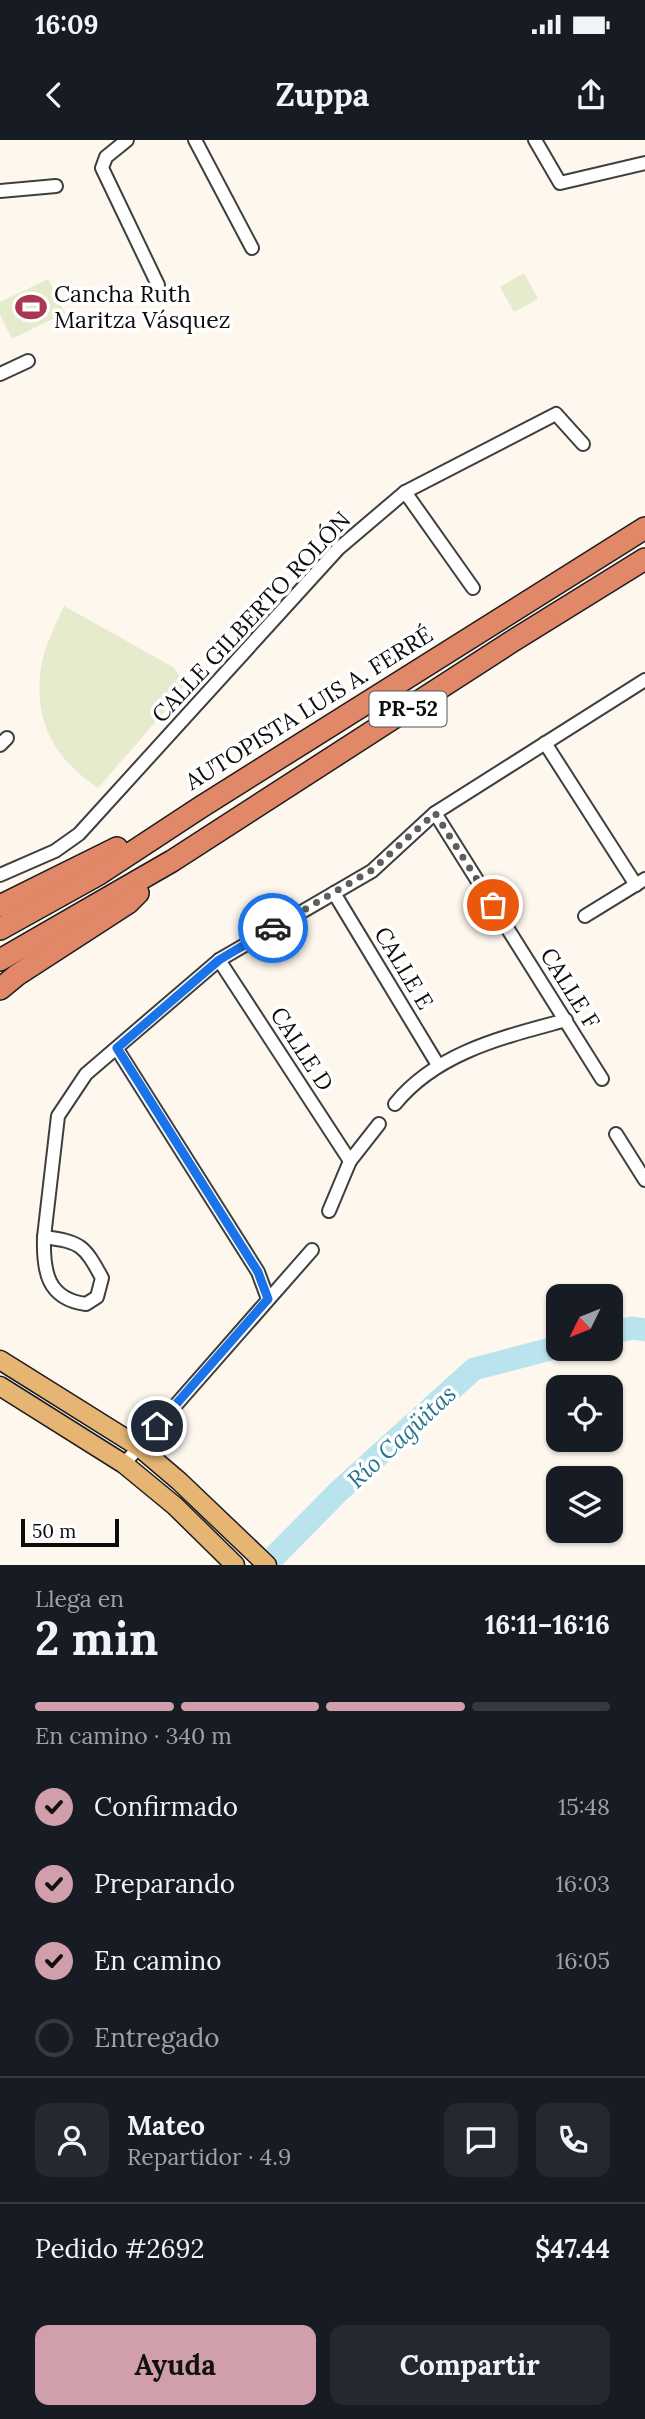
<!DOCTYPE html>
<html lang="es">
<head>
<meta charset="utf-8">
<style>
  body { margin:0; font-family:Lora,serif; background:#242831; color:#f1f3f6; height:100vh; display:flex; flex-direction:column; font-size:26px; white-space:nowrap }
  * { box-sizing:border-box; margin:0 }
  p { font-size:23px; color:#9ea1a6 }
  .icon { flex:none; width:38px; height:38px; fill:none; stroke:currentColor; stroke-width:2; stroke-linecap:round; stroke-linejoin:round }
  .map { position:relative; height:1425px; overflow:hidden }
  .sheet { display:flex; flex-direction:column; background:#171b24; flex:1 }
  .sheet>* { flex:none }
  .needle { width:46px; rotate:227deg }
  .fabs { position:absolute; left:546px; top:1144px; display:grid; gap:14px }
  .fabs a { display:grid; place-items:center; width:77px; height:77px; border-radius:14px; background:#171b24; box-shadow:0 2px 5px #0004; font-size:35px }
  .scale { position:absolute; left:21px; bottom:18px; width:98px; box-sizing:border-box; padding-left:7px; border:4px solid #0c0c0c; border-top:0; font-size:19px; line-height:24px; white-space:nowrap; color:#0c0c0c; -webkit-text-stroke:5px #fff; paint-order:stroke }
  .pin { position:absolute; display:grid; place-items:center; width:60px; height:60px; color:#fff; margin:-30px; border:4px solid #fff; border-radius:50%; box-shadow:0 2px 7px #0007 }
  .courier { position:absolute; display:grid; place-items:center; width:70px; height:70px; margin:-35px; border:5px solid #1a73e8; border-radius:50%; background:#fff; color:#222; box-shadow:0 2px 9px #0007 }
  .overview em { font-style:normal; font-weight:800 }
  .overview div { display:flex; flex-direction:column-reverse }
  .overview { display:flex; align-items:center; justify-content:space-between; height:119px; padding:0 35px }
  h1 { font-size:46px; font-weight:800; line-height:52px }
  .bar { display:grid; grid-template-columns:repeat(4,1fr); gap:10px 7px; align-content:center; height:84px; padding:0 35px }
  .bar i { height:9px; border-radius:5px; background:#363941 }
  .bar .on { background:#d19eac }
  .bar p { grid-column:span 4 }
  .line { display:flex; align-items:center; gap:18px; padding:0 35px; border-top:2px solid #363941 }
  .line div { flex:1 }
  .round { display:grid; place-items:center; flex:none; width:74px; height:74px; border-radius:14px; background:#242831 }
  ol { padding:0 35px; list-style:none }
  li { display:flex; align-items:center; gap:21px; height:77px }
  li p { margin-inline-start:auto }
  li .icon { padding:7px; border-radius:50%; background:#d19eac; color:#111; stroke-width:4 }
  li:last-child { color:#9ea1a6 }
  li i { width:38px; height:38px; border:4px solid #363941; border-radius:50% }
  .button { display:flex; gap:14px; margin-top:auto; padding:14px 35px }
  .button a { flex:1; height:80px; border-radius:14px; background:#d19eac; color:#111; font-size:28px; font-weight:800; line-height:80px; text-align:center }
  .button a+a { background:#242831; color:#f1f3f6 }
  .status { display:flex; justify-content:space-between; align-items:center; height:49px; padding:0 35px; background:#171b24; direction:ltr }
  .status svg { height:19px; fill:currentColor }
  header { display:flex; justify-content:space-between; align-items:center; height:91px; padding:0 35px; background:#171b24; font-size:32px; font-weight:800 }
  .map>svg:first-child { display:block }
</style>
</head>
<body>
<div class="status"><b>16:09</b><svg viewBox="0 0 49 12"><path d="M0 12V9h3v3zM5 12V6h3v6zM10 12V3h3v9zM15 12V0h3v12zM26 1h20v11H26zM47 4h2v5h-2z"/></svg></div>
<header><svg class="icon" aria-label="back" viewBox="0 0 24 24"><path d="M15 5l-7 7 7 7"/></svg>Zuppa<svg class="icon" aria-label="share" viewBox="0 0 24 24"><path d="M12 15V3M7 8l5-5 5 5M5 13v7h14v-7"/></svg></header>
<div class="map">
<svg width="645" height="1425" viewBox="0 0 645 1425">
  <rect width="100%" height="100%" fill="#fdf7ee"/>
  <g fill="#e6ebcd">
    <polygon points="524,133 538,159 514,172 500,147"/>
    <polygon points="48,139 65,173 12,199 0,175 0,162"/>
    <path d="M64,466l109,61 8,11 2,9 -6,10 -79,91c-46,-31 -66,-70 -56,-126 4,-19 14,-38 22,-56z"/>
  </g>
  <g fill="none" stroke-linecap="round" stroke-linejoin="round">
    <g stroke="#b9e4ee" stroke-width="23">
      <polyline points="611,1193 632,1188 645,1190"/>
      <polyline points="266,1425 339,1351 474,1229 558,1207"/>
    </g>
    <defs>
      <g id="street">
        <polyline points="127,0 106,17 102,28 158,145"/>
        <polyline points="195,0 252,108"/>
        <polyline points="535,0 560,43 645,23"/>
        <polyline points="0,51 56,46"/>
        <polyline points="0,234 28,221"/>
        <polyline points="405,352 473,448"/>
        <polyline points="545,603 636,745"/>
        <polyline points="0,605 7,598"/>
        <polyline points="435,673 602,939"/>
        <polyline points="0,735 55,711 79,694 338,409 405,352 556,274 583,304"/>
        <polyline points="334,753 438,925"/>
        <polyline points="585,776 645,739"/>
        <polyline points="219,820 350,1021"/>
        <polyline points="117,909 258,1132 268,1159"/>
        <path d="M395,964c42,-52 109,-67 171,-84"/>
        <polyline points="616,994 645,1040"/>
        <polyline points="329,1071 350,1021 379,984"/>
        <polyline points="44,1097 58,976 86,934 219,820 372,731 435,673 645,540"/>
        <path d="M44,1097c37,5 40,8 58,41l-5,19 -11,7c-39,-5 -43,-33 -42,-67z"/>
        <polyline points="124,1324 312,1110"/>
      </g>
      <g id="primary">
        <polyline points="0,1220 139,1307 179,1341 267,1425"/>
        <polyline points="0,1246 124,1324 175,1366 235,1425"/>
      </g>
      <g id="highway">
        <polyline points="0,766 117,708"/>
        <polyline points="0,789 99,734 201,667 645,388"/>
        <polyline points="0,820 172,721 511,502 645,419"/>
        <polyline points="0,849 17,835 128,763 138,753"/>
      </g>
    </defs>
    <use href="#street" stroke="#3f3f3f" stroke-width="16"/>
    <use href="#primary" stroke="#1d1d1d" stroke-width="21"/>
    <use href="#highway" stroke="#1d1d1d" stroke-width="24"/>
    <use href="#street" stroke="#fff" stroke-width="12"/>
    <use href="#primary" stroke="#e6b574" stroke-width="18"/>
    <use href="#highway" stroke="#e18868" stroke-width="21"/>
  </g>
  <g fill="none" stroke-linecap="round" stroke-linejoin="round">
    <polyline stroke="#605e5b" stroke-width="7" stroke-dasharray="0 12.6" points="273,788 372,730 435,673 493,765"/>
    <polyline stroke="#1a73e8" stroke-width="9" points="157,1286 268,1159 258,1132 117,908 219,820 273,788"/>
  </g>
  <defs>
    <symbol id="stadium-bare" viewBox="-9 -9 18 18"><path d="M0-5a6.5 5 0 1 0 0 10a6.5 5 0 1 0 0-10ZM-3.5-1.8h7v3.6h-7Z" fill="#aa3752" stroke="#fff" stroke-width="2.5" paint-order="stroke"/></symbol>
  </defs>
  <g fill-rule="evenodd">
    <use href="#stadium-bare" x="9" y="145" width="44" height="44"/>
  </g>
  <g text-anchor="middle" stroke-width="7" stroke-linejoin="round" paint-order="stroke">
    <rect fill="#fff" stroke="#555" stroke-width="2" x="369.5" y="551.5" width="77" height="35" rx="5"/>
    <g font-size="21" font-weight="bold" fill="#0c0c0c">
      <text x="408" y="576">PR-52</text>
    </g>
    <g font-size="23" fill="#0c0c0c" stroke="#fff" text-anchor="start">
      <text x="54" y="162">Cancha Ruth<tspan x="54" dy="26">Maritza Vásquez</tspan></text>
    </g>
    <g font-size="23" fill="#0c0c0c" stroke="#fff">
      <text transform="translate(251 477) rotate(-47)" y="8">CALLE GILBERTO ROLÓN</text>
      <text transform="translate(309 568) rotate(-32)" y="8">AUTOPISTA LUIS A. FERRÉ</text>
      <text transform="translate(404 828) rotate(59)" y="8">CALLE E</text>
      <text transform="translate(570 848) rotate(58)" y="8">CALLE F</text>
      <text transform="translate(302 909) rotate(57)" y="8">CALLE D</text>
    </g>
    <g font-size="24" font-style="italic" fill="#26748d" stroke="#fff">
      <text transform="translate(402 1297) rotate(-43)" y="8">Río Cagüitas</text>
    </g>
  </g>
</svg>
<div class="fabs">
<a><svg class="needle" viewBox="-14 -14 28 28"><path d="M0-13l5 13h-10z" fill="#e53935"/><path d="M0 13l5-13h-10z" fill="#9ea1a6"/></svg></a>
<a><svg class="icon" aria-label="locate" viewBox="0 0 24 24"><circle cx="12" cy="12" r="6"/><path d="M12 2v4M12 18v4M2 12h4M18 12h4"/></svg></a>
<a><svg class="icon" aria-label="layers" viewBox="0 0 24 24"><path d="M12 4l9 5-9 5-9-5zM3 14l9 5 9-5"/></svg></a>
</div>
<div class="scale">50 m</div>
<div class="pin" style="left:493px;top:765px;background:#ea580c"><svg class="icon" aria-label="bag" viewBox="0 0 24 24"><path d="M5 8h14l-1 12H6zM9 8a3 3 0 0 1 6 0"/></svg></div>
<div class="pin" style="left:157px;top:1286px;background:#1f2937"><svg class="icon" aria-label="home" viewBox="0 0 24 24"><path d="M3 11l9-7 9 7M6 9v11h12V9"/></svg></div>
<div class="courier" style="left:273px;top:788px"><svg class="icon" aria-label="car" viewBox="0 0 24 24"><path d="M5 17H2v-5l4-1 3-4h7l3 4 3 1v5h-3M9 17h6M6 11h13"/><circle cx="7" cy="17" r="2"/><circle cx="17" cy="17" r="2"/></svg></div>
</div>
<section class="sheet">
<div class="overview"><div><h1>2 min</h1><p>Llega en</p></div><em>16:11–16:16</em></div>
<div class="bar"><i class="on"></i><i class="on"></i><i class="on"></i><i></i><p>En camino · 340 m</p></div>
<ol>
<li><svg class="icon" aria-label="check" viewBox="0 0 24 24"><path d="M5 12l5 5 9-10"/></svg>Confirmado<p>15:48</p></li>
<li><svg class="icon" aria-label="check" viewBox="0 0 24 24"><path d="M5 12l5 5 9-10"/></svg>Preparando<p>16:03</p></li>
<li><svg class="icon" aria-label="check" viewBox="0 0 24 24"><path d="M5 12l5 5 9-10"/></svg>En camino<p>16:05</p></li>
<li><i></i>Entregado</li>
</ol>
<div class="line" style="height:126px"><a class="round"><svg class="icon" aria-label="person" viewBox="0 0 24 24"><circle cx="12" cy="8" r="4"/><path d="M4 21q1-7 8-7t8 7"/></svg></a><div><b>Mateo</b><p>Repartidor · 4.9</p></div><a class="round"><svg class="icon" aria-label="chat" viewBox="0 0 24 24"><path d="M4 5h16v11H9l-5 4z"/></svg></a><a class="round"><svg class="icon" aria-label="phone" viewBox="0 0 24 24"><path d="M5 4h4l2 5-3 2q2 4 5 5l2-3 5 2v4C11 20 4 13 5 4z"/></svg></a></div>
<div class="line" style="height:91px"><div>Pedido #2692</div><b>$47.44</b></div>
<div class="button"><a>Ayuda</a><a>Compartir</a></div>
</section>
</body>
</html>
